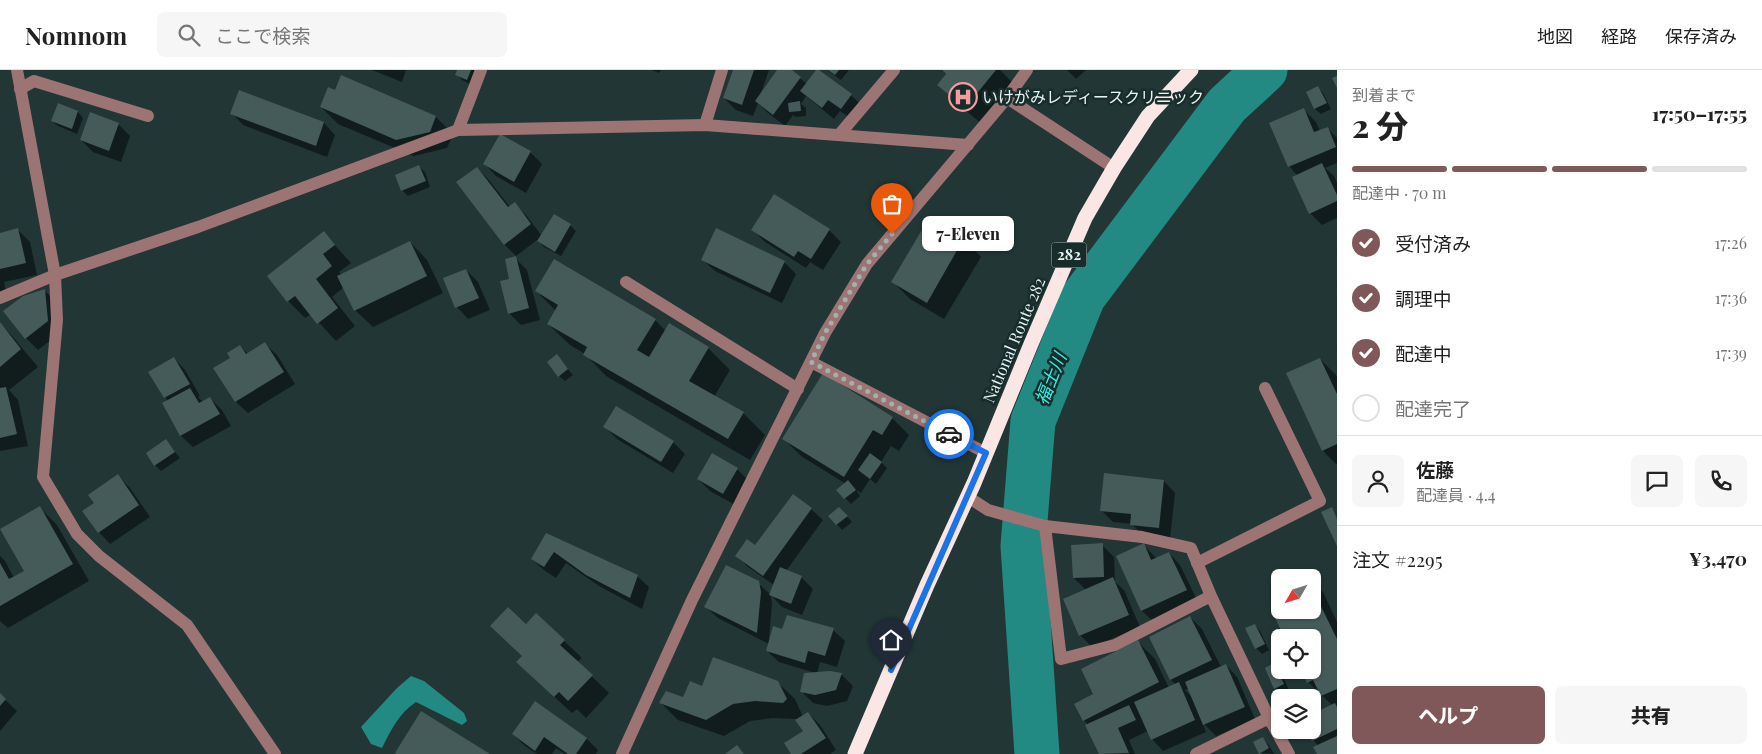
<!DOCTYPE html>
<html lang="ja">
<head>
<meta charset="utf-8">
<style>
  body { margin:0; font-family:"Playfair Display","Noto Sans JP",serif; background:#f6f6f6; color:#222; height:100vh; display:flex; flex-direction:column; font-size:19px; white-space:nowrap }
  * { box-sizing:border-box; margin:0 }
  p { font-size:16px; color:#767676 }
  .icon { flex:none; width:28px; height:28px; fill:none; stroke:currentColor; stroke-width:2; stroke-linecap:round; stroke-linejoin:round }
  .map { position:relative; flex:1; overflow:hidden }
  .side { display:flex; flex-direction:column; background:#fff; width:425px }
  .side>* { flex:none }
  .needle { width:32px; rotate:231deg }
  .fabs { position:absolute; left:1271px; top:499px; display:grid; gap:10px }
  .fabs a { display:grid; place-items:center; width:50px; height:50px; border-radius:8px; background:#fff; box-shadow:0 1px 4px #0004; font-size:25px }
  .pin { position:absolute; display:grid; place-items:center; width:42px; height:42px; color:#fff; margin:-51px -21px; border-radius:50% 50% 50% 0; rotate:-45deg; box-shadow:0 0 5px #0007 }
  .pin .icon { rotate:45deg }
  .courier { position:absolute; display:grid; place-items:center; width:50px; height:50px; margin:-25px; border:4px solid #1a73e8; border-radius:50%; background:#fff; color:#222; box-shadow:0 1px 6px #0007 }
  .bubble { position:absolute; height:35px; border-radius:8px; background:#fff; box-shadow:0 1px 4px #0004; font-size:16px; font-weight:800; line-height:35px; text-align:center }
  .summary em { font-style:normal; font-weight:800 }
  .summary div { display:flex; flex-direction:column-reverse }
  .summary { display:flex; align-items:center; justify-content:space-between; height:85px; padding:0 15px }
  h1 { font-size:32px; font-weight:800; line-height:38px }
  .bar { display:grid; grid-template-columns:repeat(4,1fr); gap:8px 5px; align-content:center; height:60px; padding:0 15px }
  .bar i { height:6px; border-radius:4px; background:#e0e0e0 }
  .bar .current { background:#81585a }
  .bar p { grid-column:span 4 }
  .line { display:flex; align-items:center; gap:12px; padding:0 15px; border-top:1px solid #e0e0e0 }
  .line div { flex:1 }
  .round { display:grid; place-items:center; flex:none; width:52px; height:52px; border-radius:8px; background:#f6f6f6 }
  ol { padding:0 15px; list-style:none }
  li { display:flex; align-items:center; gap:15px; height:55px }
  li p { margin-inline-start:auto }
  li .icon { padding:5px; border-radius:50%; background:#81585a; color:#fff; stroke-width:4 }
  li:last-child { color:#767676 }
  li i { width:28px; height:28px; border:2px solid #e0e0e0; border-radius:50% }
  .primary-button { display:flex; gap:10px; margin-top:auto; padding:10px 15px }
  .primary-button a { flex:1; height:58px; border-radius:8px; background:#81585a; color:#fff; font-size:20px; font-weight:800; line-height:58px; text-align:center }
  .primary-button a+a { background:#f6f6f6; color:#222 }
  header { display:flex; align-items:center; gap:30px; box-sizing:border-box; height:70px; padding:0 25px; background:#fff; border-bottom:1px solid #e0e0e0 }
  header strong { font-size:24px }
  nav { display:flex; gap:28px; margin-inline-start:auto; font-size:18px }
  .search { width:350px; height:45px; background:#f6f6f6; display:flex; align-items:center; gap:12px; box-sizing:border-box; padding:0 18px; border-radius:8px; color:#767676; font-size:19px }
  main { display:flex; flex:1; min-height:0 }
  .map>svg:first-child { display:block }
</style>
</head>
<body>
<header>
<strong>Nomnom</strong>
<div class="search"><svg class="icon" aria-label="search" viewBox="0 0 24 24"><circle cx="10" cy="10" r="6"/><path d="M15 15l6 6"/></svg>ここで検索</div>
<nav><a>地図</a><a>経路</a><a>保存済み</a></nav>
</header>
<main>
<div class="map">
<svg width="1337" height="684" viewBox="0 0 1337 684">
  <rect width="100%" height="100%" fill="#213635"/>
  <path fill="#238a83" d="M411,606l13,5 40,32 3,8 -5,4 -46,-23c-17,11 -25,28 -34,46l-11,-4 -10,-17 36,-39z"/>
  <g fill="#0007" fill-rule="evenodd">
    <polygon points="372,0 406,0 402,12"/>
    <polygon points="459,0 478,0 472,15 462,10 457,4"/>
    <polygon points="652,0 661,0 659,3"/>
    <polygon points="734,0 769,0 761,23 779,0 790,0 807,14 851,25 863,37 853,50 840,41 834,49 806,26 801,34 806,38 806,46 796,47 793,45 785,56 768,43 758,33 753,46 736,40 724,28"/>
    <polygon points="827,0 849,0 841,10"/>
    <polygon points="941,0 1000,0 1015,15 983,55 956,32 939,15 947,5"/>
    <polygon points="1067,0 1086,0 1076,9"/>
    <polygon points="341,7 436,47 453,64 447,78 414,86 338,54 321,37 335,21"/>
    <polygon points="1318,18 1323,23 1331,39 1321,44 1315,39 1307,23"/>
    <polygon points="239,22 324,53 335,65 327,87 243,55 232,43"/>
    <polygon points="59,35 78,42 83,48 77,64 58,56 52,51"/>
    <polygon points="1304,40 1316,52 1320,61 1327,58 1337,68 1337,93 1325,98 1334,106 1337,113 1337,148 1322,155 1310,143 1298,106 1289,96"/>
    <polygon points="118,54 130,66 121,92 93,82 81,70"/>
    <polygon points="500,65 530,82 542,94 526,123 496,106 485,94"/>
    <polygon points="419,97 425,102 430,117 408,126 402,120"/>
    <polygon points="477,98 489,110 510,137 515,134 526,145 542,166 554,146 570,155 576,161 561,186 544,177 537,170 516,186 504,174"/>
    <polygon points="929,149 964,169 981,187 944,249 910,229 893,212"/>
    <polygon points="18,160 30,172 37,205 4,212 6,222 0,224 0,164"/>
    <polygon points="753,160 829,160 841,172 823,200 810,192 806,198 765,172"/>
    <polygon points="324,163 351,193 339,202 342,205 410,172 427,190 443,223 373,257 355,240 344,217 332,227 355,256 336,271 311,244 305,248 288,231 269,206"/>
    <polygon points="515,188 527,200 540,250 521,255 509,243"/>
    <polygon points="703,190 784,192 796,204 782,233 715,201"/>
    <polygon points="466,200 478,212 490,240 468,249 457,237"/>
    <polygon points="45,221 57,233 60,263 38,280 26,268 5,242"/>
    <polygon points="536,221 655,250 666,261 708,278 730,300 714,327 743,343 765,365 750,390 606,306 585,284 570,275 548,254 556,241"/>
    <polygon points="0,253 13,267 38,297 9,320 18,330 28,376 0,381"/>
    <polygon points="265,274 277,285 295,314 248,343 236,332 215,298 231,288 240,276 248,284"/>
    <polygon points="174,288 185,300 200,326 198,327 203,332 210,328 222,340 231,356 193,377 181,366 163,334 168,331 150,302"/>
    <polygon points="1320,289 1337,306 1337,395 1323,381 1288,304"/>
    <polygon points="562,292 573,305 565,311 559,306"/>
    <polygon points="892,348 909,365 899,381 891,376 881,392 887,398 876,414 870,409 861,423 856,420 860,426 851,434 845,428 846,414 801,386 784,369"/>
    <polygon points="605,357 673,372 685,384 673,403 617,369"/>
    <polygon points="166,371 180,388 161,401 155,395"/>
    <polygon points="737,399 749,411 735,435 710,421 698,409"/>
    <polygon points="118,406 130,418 150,447 110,474 99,462 96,433"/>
    <polygon points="1164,411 1175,423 1170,469 1143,466 1132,454 1113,452 1101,440"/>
    <polygon points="40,438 57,455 89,511 8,558 0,551 0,486 5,491 14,508 26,501"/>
    <polygon points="811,439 823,450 786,501 801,507 813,519 802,545 782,537 771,525 772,534 769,569 783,560 833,560 845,571 837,597 820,592 817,604 841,604 853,616 847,631 827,636 813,633 801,621 815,603 779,592 767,581 769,574 718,548 706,537 758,513 770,524 774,515 748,497 736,485 756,477"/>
    <polygon points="845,444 852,452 842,460 830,446"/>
    <polygon points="546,464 637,506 649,517 642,539 599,516 566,493 556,508 544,500 532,489"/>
    <polygon points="1143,474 1157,489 1169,483 1180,495 1198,532 1154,552 1142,541 1117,486"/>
    <polygon points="1102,475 1114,487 1115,512 1124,520 1140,557 1092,577 1080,565 1086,520 1074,508"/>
    <polygon points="1312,512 1323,522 1337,552 1337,684 1318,684 1319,676 1313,670 1308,660 1312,660 1332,635 1308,612 1302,600 1312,600 1312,568 1287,568 1273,543 1280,539 1312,540"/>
    <polygon points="537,545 582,588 577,592 609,623 586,648 577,639 572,643 535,609 523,587 526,556"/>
    <path d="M1190,547l12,12 19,38 5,-2 11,12 18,42 -39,17 -14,-14 4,10 -43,19 -11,-12 -4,-8 -19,9 6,14h-35l-13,-29h1l-4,-5 11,-26 43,-52 17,17 14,29 7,-3 -5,-5 -21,-43zM1189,618l4,10 -8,-8z"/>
    <polygon points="1255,555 1260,561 1269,580 1262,584 1256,578"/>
    <polygon points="1274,595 1280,601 1289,620 1281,624 1275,618"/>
    <polygon points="777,612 795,629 803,647 808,643 820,655 836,680 830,684 793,684 804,662 796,649 773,648 750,651 724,666 678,650 661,633 683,629 703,617"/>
    <polygon points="0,625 17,641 0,661"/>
    <polygon points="535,633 587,669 598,680 596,684 565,684 556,678 552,684 537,684 525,676 513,664"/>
    <polygon points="1262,668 1268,674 1274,684 1260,683"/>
  </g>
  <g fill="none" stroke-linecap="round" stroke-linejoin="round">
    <polyline stroke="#238a83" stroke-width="45" points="1037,684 1023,476 1033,351 1083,227 1227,35 1265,0"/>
  </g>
  <g fill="#455b59">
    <polygon points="457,0 471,0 467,10 455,5"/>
    <polygon points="733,0 754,0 742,35 723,28"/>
    <polygon points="777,0 792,0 801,7 773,45 755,31"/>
    <polygon points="816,0 819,0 852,24 841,39 828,30 822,38 800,21"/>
    <polygon points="828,0 839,0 835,5"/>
    <polygon points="942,0 996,0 965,38 937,15 946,4"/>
    <polygon points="341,5 436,46 430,62 396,70 320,37 328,17 335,20"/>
    <polygon points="1337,6 1337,18 1332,8"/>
    <polygon points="1318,16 1327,33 1314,39 1306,22"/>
    <polygon points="239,20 324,52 316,76 230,44"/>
    <polygon points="800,31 801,41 789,42 788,33"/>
    <polygon points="58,33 78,41 72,59 51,51"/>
    <polygon points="1304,38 1314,62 1328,57 1336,77 1288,97 1269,53"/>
    <polygon points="90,42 119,53 109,81 80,70"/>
    <polygon points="500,64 531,81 514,112 483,94"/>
    <polygon points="1322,93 1337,125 1337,131 1309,144 1292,107"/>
    <polygon points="419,95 426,111 401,121 395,105"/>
    <polygon points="477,97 508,137 515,132 531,154 504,175 456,112"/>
    <polygon points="774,124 830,159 811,189 798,181 794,187 751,160"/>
    <polygon points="554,144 571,154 555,182 537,171"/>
    <polygon points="929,148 964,168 927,233 891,212"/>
    <polygon points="18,158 26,193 0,199 0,163"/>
    <polygon points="716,158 785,191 770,223 701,190"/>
    <polygon points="324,161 335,175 323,184 332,196 316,209 338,238 317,254 295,226 287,232 267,206"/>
    <polygon points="410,171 427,206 354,241 337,206"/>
    <polygon points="516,186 529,238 508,244 500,211 509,209 505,189"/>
    <polygon points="554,189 656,249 637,280 649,287 669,253 709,277 689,311 744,342 728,369 583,285 587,277 547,254 558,235 535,221"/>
    <polygon points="466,199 479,228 455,238 443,208"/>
    <polygon points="45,219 48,251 25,269 3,241 23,226"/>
    <polygon points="0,252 21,279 0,297"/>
    <polygon points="265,272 284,302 235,332 213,298 230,288 227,283 240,275 246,284"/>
    <polygon points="557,284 568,299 558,307 547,292"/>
    <polygon points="174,287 190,314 164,328 148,302"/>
    <polygon points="1320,288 1337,324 1337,374 1322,381 1286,303"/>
    <polygon points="823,303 893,347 882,365 873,360 844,407 782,369"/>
    <polygon points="6,317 17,364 0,368 0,318"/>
    <polygon points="190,318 199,333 210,327 220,344 180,366 162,333"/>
    <polygon points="616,336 674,371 661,392 603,357"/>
    <polygon points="166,369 175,382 154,396 146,383"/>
    <polygon points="712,383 738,398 723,424 697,409"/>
    <polygon points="870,383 882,392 870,409 858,400"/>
    <polygon points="1104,403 1164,410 1159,458 1130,455 1131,444 1100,441"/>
    <polygon points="118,404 139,435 98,463 82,441 94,433 88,425"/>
    <polygon points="848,410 856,420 844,429 836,420"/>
    <polygon points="793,424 812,438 763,506 735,486 747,469 755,475"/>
    <polygon points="40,436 73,494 0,536 0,493 9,509 24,501 0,459"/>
    <polygon points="839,437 848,446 836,455 828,446"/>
    <polygon points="1332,437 1337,449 1337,476 1321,442"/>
    <polygon points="546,463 638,505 630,528 586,505 554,482 544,497 531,489"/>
    <polygon points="1103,473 1104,507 1073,508 1071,475"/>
    <polygon points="1144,473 1151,490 1169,482 1187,520 1141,541 1116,486"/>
    <polygon points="726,495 759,511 761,522 757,563 704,537"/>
    <polygon points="780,497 802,506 791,534 769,525"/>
    <polygon points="1113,507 1129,545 1079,566 1063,529"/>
    <polygon points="1280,516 1280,540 1312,540 1312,518 1337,569 1337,619 1321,626 1313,610 1307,613 1301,600 1312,600 1312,568 1294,568 1292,562 1284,566 1272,542 1279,538 1271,520"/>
    <polygon points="508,537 526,554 536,543 565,570 560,575 593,605 568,631 559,622 554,627 516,592 522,586 490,556"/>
    <polygon points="787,545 834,558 825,586 808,581 805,593 766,581 773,556 782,559"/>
    <polygon points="1190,546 1212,590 1170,610 1149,567"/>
    <polygon points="1255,554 1265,574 1255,579 1245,558"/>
    <polygon points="1138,570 1159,612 1083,651 1074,634 1093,624 1081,599"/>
    <polygon points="713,587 778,611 787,629 783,633 755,631 733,634 706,650 659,633 666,621 683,627 690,611 702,616"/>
    <polygon points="1274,593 1284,614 1274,619 1265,598"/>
    <polygon points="1226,594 1245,637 1203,655 1185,612"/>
    <polygon points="830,601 842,603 836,620 815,625 800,622 804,603"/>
    <polygon points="1179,612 1195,650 1151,670 1134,632"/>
    <polygon points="0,623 6,629 0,636"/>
    <polygon points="535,631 587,668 576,684 568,684 544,667 535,681 512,664"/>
    <polygon points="1335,633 1337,637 1337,659 1312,671 1307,660 1312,660 1312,644"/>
    <polygon points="1129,635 1136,650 1118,658 1129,683 1099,684 1085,655"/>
    <polygon points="421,641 490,684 397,684 395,683"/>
    <polygon points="808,642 826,668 801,684 791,684 784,673 803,661 795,650"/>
    <polygon points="1337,666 1337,684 1317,684 1313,677"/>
    <polygon points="1263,667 1269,678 1259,684 1253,672"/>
    <polygon points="737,675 744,684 725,684"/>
  </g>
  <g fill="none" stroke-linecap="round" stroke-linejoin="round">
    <g stroke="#9c7474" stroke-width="12">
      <polyline points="17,0 55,205 57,250 43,407 77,464 99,486 187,555 275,684"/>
      <polyline points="20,19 34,11 148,46"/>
      <polyline points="1007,28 1114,98"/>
      <polyline points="705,55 722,0"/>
      <polyline points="458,60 481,0"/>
      <polyline points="839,65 894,0"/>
      <polyline points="626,212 798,319"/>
      <polyline points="0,228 55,205 198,157 458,60 705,55 968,75"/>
      <polyline points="811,292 986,383"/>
      <polyline points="968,427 988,440 1045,456"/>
      <polyline points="1197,493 1320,431 1265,318"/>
      <polyline points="1211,526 1191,478 1142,467 1045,456 1061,589 1115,575 1211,526 1269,648"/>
      <polyline points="622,684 692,530 825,263 867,194 1007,28 1027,0"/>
      <polyline points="1196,684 1269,648 1289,684"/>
    </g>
    <polyline stroke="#fbe6e6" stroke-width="15" points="855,684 927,515 974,413 1031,274 1085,148 1114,98 1148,46 1191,0"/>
  </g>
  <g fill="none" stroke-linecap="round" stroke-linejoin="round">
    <polyline stroke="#a1b1b0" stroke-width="5" stroke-dasharray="0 9" points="892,164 867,194 825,263 811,292 949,364"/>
    <polyline stroke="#1a73e8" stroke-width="6" points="891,600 986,383 949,364"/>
  </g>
  <defs>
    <symbol id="hospital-ring" viewBox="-11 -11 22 22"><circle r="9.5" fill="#182c2b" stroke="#f59b9e" stroke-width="1.5"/><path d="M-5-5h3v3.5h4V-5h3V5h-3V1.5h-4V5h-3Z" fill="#f59b9e"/></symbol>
  </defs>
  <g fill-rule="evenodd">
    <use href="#hospital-ring" x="947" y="11" width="32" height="32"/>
  </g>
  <g text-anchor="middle" stroke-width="5" stroke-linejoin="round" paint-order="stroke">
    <rect fill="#182c2b" stroke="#a8b7b6" stroke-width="1" x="1051.5" y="172.5" width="35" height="25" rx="4"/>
    <g font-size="15" font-weight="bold" fill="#e6f3f2">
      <text x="1069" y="190">282</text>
    </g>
    <g font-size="16" fill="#e6f3f2" stroke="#182c2b" text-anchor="start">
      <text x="982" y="33">いけがみレディースクリニック</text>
    </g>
    <g font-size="16" fill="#e6f3f2" stroke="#182c2b">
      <text transform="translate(1014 270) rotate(-67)" y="6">National Route 282</text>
    </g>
    <g font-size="18" font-style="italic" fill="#31f1e6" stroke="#182c2b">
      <text transform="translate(1051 309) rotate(-68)" y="6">福士川</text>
    </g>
  </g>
</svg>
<div class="fabs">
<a><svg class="needle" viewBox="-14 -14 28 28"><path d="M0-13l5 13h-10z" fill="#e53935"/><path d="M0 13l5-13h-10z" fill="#767676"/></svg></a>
<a><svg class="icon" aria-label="locate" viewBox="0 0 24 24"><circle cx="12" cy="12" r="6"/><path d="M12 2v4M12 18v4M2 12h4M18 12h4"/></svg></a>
<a><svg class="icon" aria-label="layers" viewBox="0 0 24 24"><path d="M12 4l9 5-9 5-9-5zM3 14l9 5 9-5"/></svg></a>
</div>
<div class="pin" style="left:892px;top:164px;background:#ea580c"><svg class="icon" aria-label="bag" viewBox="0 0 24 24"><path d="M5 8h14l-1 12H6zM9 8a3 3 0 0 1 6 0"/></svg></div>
<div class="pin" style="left:891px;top:600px;background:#1f2937"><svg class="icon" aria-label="home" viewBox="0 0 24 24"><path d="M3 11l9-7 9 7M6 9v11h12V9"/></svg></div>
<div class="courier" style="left:949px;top:364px"><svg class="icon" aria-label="car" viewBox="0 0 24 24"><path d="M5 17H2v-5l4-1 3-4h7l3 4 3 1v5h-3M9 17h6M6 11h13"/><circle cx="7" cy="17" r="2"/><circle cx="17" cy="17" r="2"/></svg></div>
<div class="bubble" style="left:922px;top:146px;width:92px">7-Eleven</div>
</div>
<section class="side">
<div class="summary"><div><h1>2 分</h1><p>到着まで</p></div><em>17:50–17:55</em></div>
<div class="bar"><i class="current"></i><i class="current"></i><i class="current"></i><i></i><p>配達中 · 70 m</p></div>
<ol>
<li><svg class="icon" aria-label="check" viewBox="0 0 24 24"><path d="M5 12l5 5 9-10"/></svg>受付済み<p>17:26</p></li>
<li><svg class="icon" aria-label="check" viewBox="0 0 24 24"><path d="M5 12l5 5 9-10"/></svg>調理中<p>17:36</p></li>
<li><svg class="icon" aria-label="check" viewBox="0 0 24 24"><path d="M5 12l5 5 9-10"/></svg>配達中<p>17:39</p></li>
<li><i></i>配達完了</li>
</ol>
<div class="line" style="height:90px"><a class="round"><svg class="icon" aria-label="person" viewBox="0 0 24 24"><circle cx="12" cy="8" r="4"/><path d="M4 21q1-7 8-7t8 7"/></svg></a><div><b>佐藤</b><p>配達員 · 4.4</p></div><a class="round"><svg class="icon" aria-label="chat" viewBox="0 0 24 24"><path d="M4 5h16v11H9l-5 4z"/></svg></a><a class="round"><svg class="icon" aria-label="phone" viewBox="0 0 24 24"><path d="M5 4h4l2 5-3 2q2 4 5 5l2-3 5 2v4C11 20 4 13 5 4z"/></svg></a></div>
<div class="line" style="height:65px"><div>注文 #2295</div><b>¥3,470</b></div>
<div class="primary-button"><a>ヘルプ</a><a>共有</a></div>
</section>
</main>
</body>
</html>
